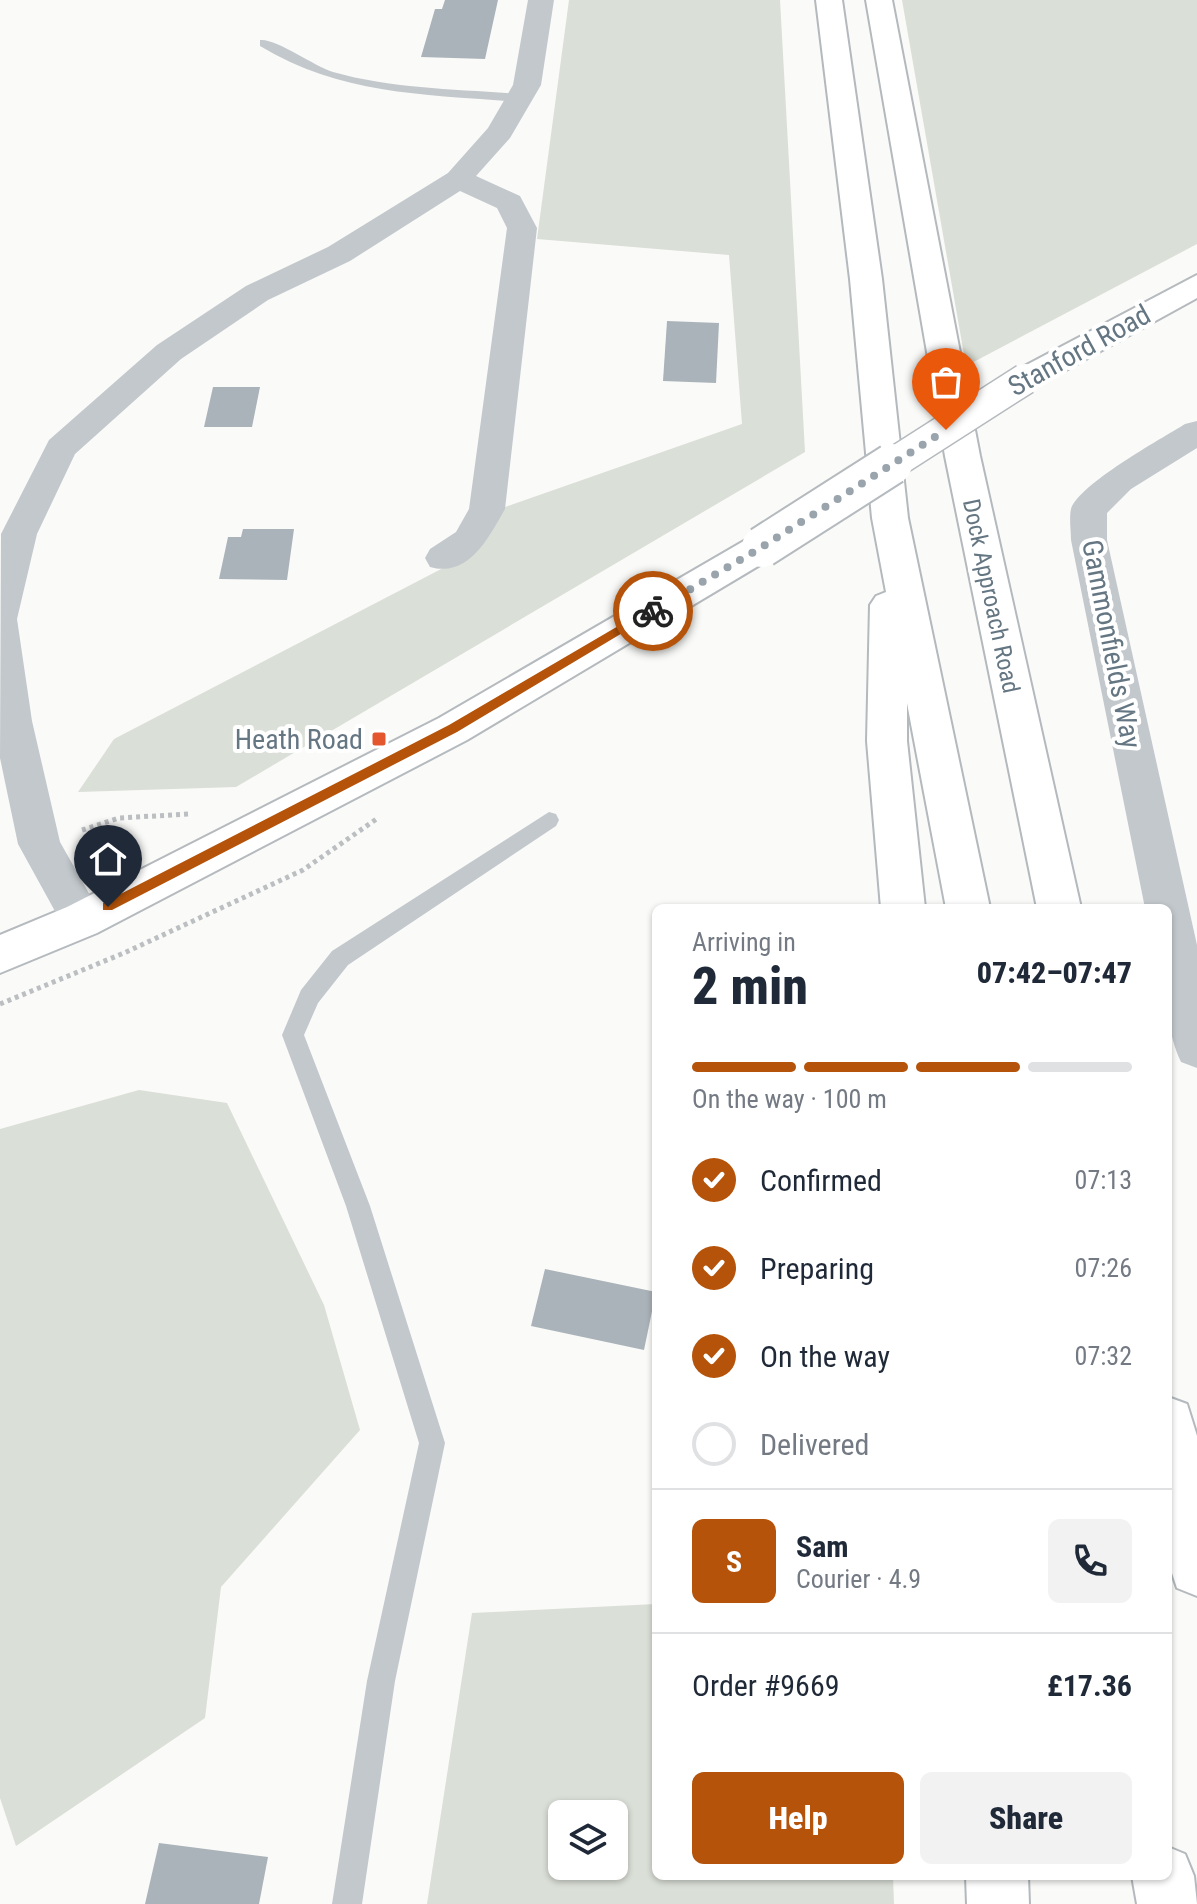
<!DOCTYPE html>
<html lang="en">
<head>
<meta charset="utf-8">
<style>
  body { margin:0; font-family:"Roboto Condensed",sans-serif; background:#f2f2f3; color:#1f2937; height:100vh; display:flex; flex-direction:column; font-size:30px; white-space:nowrap }
  * { box-sizing:border-box; margin:0 }
  p { font-size:26px; color:#747a83 }
  .icon { flex:none; width:44px; height:44px; fill:none; stroke:currentColor; stroke-width:2; stroke-linecap:round; stroke-linejoin:round }
  .map { position:relative; flex:1; overflow:hidden }
  .sheet { position:absolute; left:652px; top:904px; width:520px; height:976px; display:flex; flex-direction:column; background:#fff; border-radius:12px; box-shadow:0 2px 6px #0004 }
  .sheet>* { flex:none }
  .tools { position:absolute; left:548px; top:1800px; display:grid; gap:16px }
  .tools a { display:grid; place-items:center; width:80px; height:80px; border-radius:12px; background:#fff; box-shadow:0 2px 6px #0004; font-size:40px }
  .pin { position:absolute; display:grid; place-items:center; width:68px; height:68px; color:#fff; margin:-82px -34px; border-radius:50% 50% 50% 0; rotate:-45deg; box-shadow:0 0 8px #0007 }
  .pin .icon { rotate:45deg }
  .courier { position:absolute; display:grid; place-items:center; width:80px; height:80px; margin:-40px; border:6px solid #b45309; border-radius:50%; background:#fff; color:#222; box-shadow:0 2px 10px #0007 }
  .head em { font-style:normal; font-weight:800 }
  .head div { display:flex; flex-direction:column-reverse }
  .head { display:flex; align-items:center; justify-content:space-between; height:136px; padding:0 40px }
  h1 { font-size:52px; font-weight:800; line-height:60px }
  .bar { display:grid; grid-template-columns:repeat(4,1fr); gap:12px 8px; align-content:center; height:96px; padding:0 40px }
  .bar i { height:10px; border-radius:6px; background:#e0e1e3 }
  .bar .active { background:#b45309 }
  .bar p { grid-column:span 4 }
  .line { display:flex; align-items:center; gap:20px; padding:0 40px; border-top:2px solid #e0e1e3 }
  .line div { flex:1 }
  .round { display:grid; place-items:center; flex:none; width:84px; height:84px; border-radius:12px; background:#f2f2f3 }
  ol { padding:0 40px; list-style:none }
  li { display:flex; align-items:center; gap:24px; height:88px }
  li p { margin-inline-start:auto }
  li .icon { padding:8px; border-radius:50%; background:#b45309; color:#fff; stroke-width:4 }
  li:last-child { color:#747a83 }
  li i { width:44px; height:44px; border:4px solid #e0e1e3; border-radius:50% }
  .action { display:flex; gap:16px; margin-top:auto; padding:16px 40px }
  .action a { flex:1; height:92px; border-radius:12px; background:#b45309; color:#fff; font-size:32px; font-weight:800; line-height:92px; text-align:center }
  .action a+a { background:#f2f2f3; color:#1f2937 }
  .map>svg:first-child { display:block }
</style>
</head>
<body>
<div class="map">
<svg width="1197" height="1904" viewBox="0 0 1197 1904">
  <rect width="100%" height="100%" fill="#fafaf8"/>
  <g fill="#dadfd7" fill-rule="evenodd">
    <polygon points="569,0 780,0 805,452 236,787 78,792 114,739 472,553 502,508 742,424 729,255 537,239"/>
    <polygon points="902,0 1197,0 1197,244 966,366"/>
    <polygon points="139,1090 227,1103 324,1305 360,1430 221,1587 205,1718 16,1846 0,1798 0,1129"/>
    <path d="M656,1604v272h237l1,28h-467l45,-291zM562,1814h52v52h-52z"/>
  </g>
  <g fill="#aab3b9">
    <polygon points="445,0 498,0 485,59 421,57 435,9 442,9"/>
    <polygon points="667,321 719,323 716,383 663,381"/>
    <polygon points="213,387 260,387 252,427 204,427"/>
    <polygon points="243,529 294,529 287,580 219,579 228,537 241,537"/>
    <polygon points="545,1269 656,1292 644,1350 531,1326"/>
    <polygon points="159,1843 268,1857 259,1904 145,1904"/>
  </g>
  <g fill="none" stroke-linecap="round" stroke-linejoin="round">
    <defs>
      <g id="primary">
        <polygon points="1197,275 1197,298 1037,386 1025,390 1013,386 1008,379 1013,372"/>
        <polygon points="762,534 775,538 780,547 775,556 467,740 97,933 0,973 0,935 67,907 439,718 749,538"/>
      </g>
      <g id="trunk">
        <polygon points="816,0 842,0 882,279 908,518 990,908 946,908 907,703 907,741 925,908 881,908 867,741 870,605 876,596 886,592 872,518 850,279"/>
        <polygon points="866,0 892,0 980,456 1081,908 1037,908 945,456"/>
        <polygon points="1168,1397 1187,1404 1197,1436 1197,1596 1177,1588 1168,1561"/>
        <polygon points="1168,1847 1185,1854 1194,1876 1197,1904 1137,1904 1132,1876 1168,1876"/>
        <polygon points="966,1876 1028,1876 1029,1904 967,1904"/>
      </g>
    </defs>
    <use href="#primary" stroke="#b5babe" stroke-width="4"/>
    <use href="#trunk" stroke="#b4b9bd" stroke-width="4"/>
    <g stroke="#bbbfc2" stroke-width="5" stroke-dasharray="4 4" stroke-linecap="butt">
      <polyline points="82,830 119,818 190,814"/>
      <polyline points="0,1004 124,953 303,870 378,818"/>
    </g>
    <g fill="#c3c8cc" fill-rule="evenodd">
      <path d="M260,40c16,-2 54,26 73,32 60,17 124,17 186,22l7,4 -7,4c-93,-8 -176,-6 -259,-56z"/>
      <polygon points="549,812 556,814 559,820 556,826 348,965 318,1003 304,1035 370,1206 445,1443 395,1681 362,1904 332,1904 367,1681 419,1443 346,1206 282,1035 301,990 332,951"/>
    </g>
    <g fill="#c3c8cc" fill-rule="evenodd">
      <path d="M528,0h26l-13,85 -31,53 -34,38 44,20 17,32 -32,281c-16,28 -36,69 -75,58l-5,-9 5,-9 26,-17 13,-23 38,-281 -10,-20 -37,-17 -110,70 -82,39 -87,59 -106,95 -38,80 -20,85 15,102 28,121 44,78 -7,13 -15,5 -15,-5 -49,-89 -18,-86 1,-224 48,-94 108,-95 89,-59 82,-39 120,-74 40,-45 25,-43z"/>
      <path d="M1197,421v27l-66,41 -24,24v27l90,405v123l-16,-6c-22,-46 -13,-104 -13,-154h-23l-74,-368c0,-9 -2,-22 0,-31 8,-25 90,-70 114,-85z"/>
    </g>
    <use href="#primary" fill="#fff" fill-rule="evenodd"/>
    <use href="#trunk" fill="#fff" fill-rule="evenodd"/>
    <defs>
      <polyline id="primary-bridge-far1" points="889,466 1025,379"/>
      <polyline id="primary-bridge" points="762,547 892,464"/>
    </defs>
    <use href="#primary-bridge-far1" stroke="#b5babe" stroke-width="33" stroke-linecap="butt"/>
    <use href="#primary-bridge" stroke="#b5babe" stroke-width="44" stroke-linecap="butt"/>
    <use href="#primary-bridge-far1" stroke="#fff" stroke-width="30"/>
    <use href="#primary-bridge" stroke="#fff" stroke-width="40"/>
  </g>
  <polygon fill="#b45309" points="649,608 659,611 457,732 112,910 103,910 103,903 449,725"/>
  <g fill="none" stroke-linecap="round" stroke-linejoin="round">
    <polyline stroke="#99a4ac" stroke-width="8" stroke-dasharray="0 14.4" points="653,611 762,547 946,430"/>
  </g>
  <rect fill="#e4572e" stroke="#fff" stroke-width="3" x="371" y="731" width="16" height="16" rx="4"/>
  <g text-anchor="middle" stroke-width="8" stroke-linejoin="round" paint-order="stroke">
    <g font-size="24" fill="#657683" stroke="#fff">
      <text transform="translate(991 596) rotate(78)" y="8">Dock Approach Road</text>
    </g>
    <g font-size="28" fill="#657683" stroke="#fff">
      <text transform="translate(1079 350) rotate(-29)" y="10">Stanford Road</text>
      <text transform="translate(1112 644) rotate(79)" y="10">Gammonfields Way</text>
    </g>
    <g font-size="28" fill="#657683" stroke="#fff" text-anchor="end">
      <text x="363" y="749">Heath Road</text>
    </g>
  </g>
</svg>
<div class="tools">
<a><svg class="icon" aria-label="layers" viewBox="0 0 24 24"><path d="M12 4l9 5-9 5-9-5zM3 14l9 5 9-5"/></svg></a>
</div>
<div class="pin" style="left:946px;top:430px;background:#ea580c"><svg class="icon" aria-label="bag" viewBox="0 0 24 24"><path d="M5 8h14l-1 12H6zM9 8a3 3 0 0 1 6 0"/></svg></div>
<div class="pin" style="left:108px;top:907px;background:#1f2937"><svg class="icon" aria-label="home" viewBox="0 0 24 24"><path d="M3 11l9-7 9 7M6 9v11h12V9"/></svg></div>
<div class="courier" style="left:653px;top:611px"><svg class="icon" aria-label="bike" viewBox="0 0 24 24"><circle cx="6" cy="16" r="4"/><circle cx="18" cy="16" r="4"/><path d="M6 16l4-8h5l3 8M10 8l3 8H6M13 5h3"/></svg></div>
<section class="sheet">
<div class="head"><div><h1>2 min</h1><p>Arriving in</p></div><em>07:42–07:47</em></div>
<div class="bar"><i class="active"></i><i class="active"></i><i class="active"></i><i></i><p>On the way · 100 m</p></div>
<ol>
<li><svg class="icon" aria-label="check" viewBox="0 0 24 24"><path d="M5 12l5 5 9-10"/></svg>Confirmed<p>07:13</p></li>
<li><svg class="icon" aria-label="check" viewBox="0 0 24 24"><path d="M5 12l5 5 9-10"/></svg>Preparing<p>07:26</p></li>
<li><svg class="icon" aria-label="check" viewBox="0 0 24 24"><path d="M5 12l5 5 9-10"/></svg>On the way<p>07:32</p></li>
<li><i></i>Delivered</li>
</ol>
<div class="line" style="height:144px"><b class="round" style="background:#b45309;color:#fff">S</b><div><b>Sam</b><p>Courier · 4.9</p></div><a class="round"><svg class="icon" aria-label="phone" viewBox="0 0 24 24"><path d="M5 4h4l2 5-3 2q2 4 5 5l2-3 5 2v4C11 20 4 13 5 4z"/></svg></a></div>
<div class="line" style="height:104px"><div>Order #9669</div><b>£17.36</b></div>
<div class="action"><a>Help</a><a>Share</a></div>
</section>
</div>
</body>
</html>
